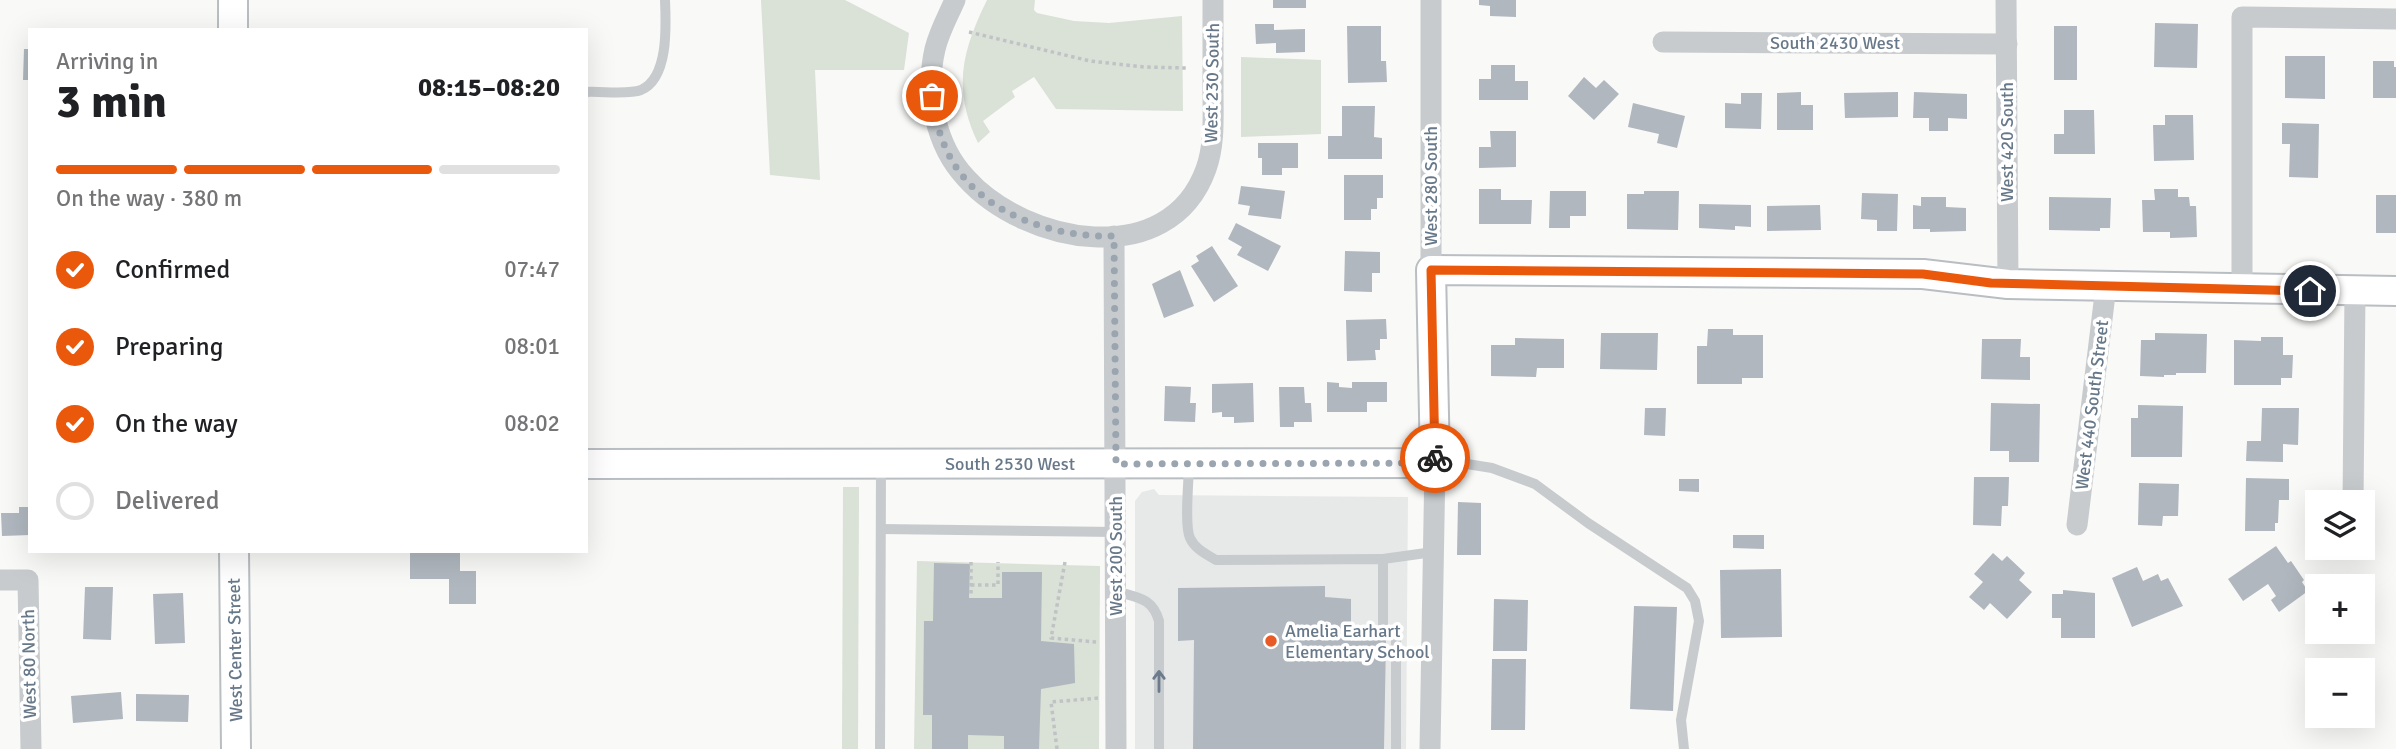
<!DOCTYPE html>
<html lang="en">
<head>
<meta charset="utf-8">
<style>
  body { margin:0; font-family:Signika,sans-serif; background:#f2f2f2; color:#202124; height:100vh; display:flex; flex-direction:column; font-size:26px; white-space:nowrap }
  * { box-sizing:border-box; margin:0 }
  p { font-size:23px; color:#757577 }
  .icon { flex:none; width:38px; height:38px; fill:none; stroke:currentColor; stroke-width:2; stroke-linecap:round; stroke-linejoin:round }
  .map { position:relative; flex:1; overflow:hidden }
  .side { position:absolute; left:28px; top:28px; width:560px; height:525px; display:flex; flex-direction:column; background:#fff; border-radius:0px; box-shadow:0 7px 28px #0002 }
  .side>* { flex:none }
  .fabs { position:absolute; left:2305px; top:490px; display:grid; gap:14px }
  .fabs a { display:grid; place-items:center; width:70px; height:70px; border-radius:0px; background:#fff; box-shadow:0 7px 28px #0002; font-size:35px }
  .pin { position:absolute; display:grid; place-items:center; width:60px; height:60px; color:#fff; margin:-30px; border:4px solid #fff; border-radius:50%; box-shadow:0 2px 7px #0007 }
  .courier { position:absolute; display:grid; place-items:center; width:70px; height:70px; margin:-35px; border:5px solid #ea580c; border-radius:50%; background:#fff; color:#222; box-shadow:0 2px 9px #0007 }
  .head em { font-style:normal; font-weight:700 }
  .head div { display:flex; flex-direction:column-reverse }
  .head { display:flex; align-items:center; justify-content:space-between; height:119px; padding:0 28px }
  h1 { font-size:46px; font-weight:700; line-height:52px }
  .bar { display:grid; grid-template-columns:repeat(4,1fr); gap:10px 7px; align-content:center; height:84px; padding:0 28px }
  .bar i { height:9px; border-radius:5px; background:#e0e0e0 }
  .bar .active { background:#ea580c }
  .bar p { grid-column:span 4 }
  ol { padding:0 28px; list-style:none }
  li { display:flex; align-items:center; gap:21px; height:77px }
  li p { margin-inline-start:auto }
  li .icon { padding:7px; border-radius:50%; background:#ea580c; color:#fff; stroke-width:4 }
  li:last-child { color:#757577 }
  li i { width:38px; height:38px; border:4px solid #e0e0e0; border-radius:50% }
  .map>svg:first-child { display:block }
</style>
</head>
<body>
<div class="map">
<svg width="2396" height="749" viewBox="0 0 2396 749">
  <rect width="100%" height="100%" fill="#f9f9f7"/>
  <polygon fill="#e7e8e8" points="1154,489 1159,495 1408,497 1406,749 1135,749 1135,501 1142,492"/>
  <g fill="#dae1d7">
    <polygon points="761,0 845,0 909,33 904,70 815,70 820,180 770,175"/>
    <path d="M987,0h48l-1,10 3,3 37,8 35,2 73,-7 1,95 -127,-2 -22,-32 -22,14 3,6 -32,24 7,11 -12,11c-26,-54 -16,-92 9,-143z"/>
    <polygon points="1241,57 1321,60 1321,134 1241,137"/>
    <polygon points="843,487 859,487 858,749 842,749"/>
    <polygon points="917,561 1100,566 1099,749 914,749"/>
  </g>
  <g fill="#b0b7be">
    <rect x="1273" y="0" width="33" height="8"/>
    <polygon points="1479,0 1516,0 1516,17 1490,16 1490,6 1479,5"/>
    <polygon points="2155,23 2198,24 2197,68 2154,67"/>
    <polygon points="1255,24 1274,24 1274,30 1305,29 1305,52 1276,53 1276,43 1256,44"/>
    <polygon points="1347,26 1381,26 1381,61 1386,61 1387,82 1348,83"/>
    <rect x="2054" y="26" width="23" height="54"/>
    <polygon points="24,49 30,49 30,80 23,80"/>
    <polygon points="2285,56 2325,56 2325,99 2285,98"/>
    <polygon points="2373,61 2394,61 2394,67 2396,67 2396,98 2373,98"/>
    <polygon points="1491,65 1515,65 1515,81 1528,81 1528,100 1479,100 1479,79 1491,79"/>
    <polygon points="1584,77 1596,88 1604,80 1619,94 1594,120 1568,96"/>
    <polygon points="1801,92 1801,105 1813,105 1813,130 1777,130 1777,93"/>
    <polygon points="1898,92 1898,117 1845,118 1844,93"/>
    <polygon points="1914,92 1967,94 1967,119 1948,118 1948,131 1929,131 1929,118 1913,118"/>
    <polygon points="1741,93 1762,93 1761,129 1725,128 1725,103 1741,104"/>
    <polygon points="1633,103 1685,116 1677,148 1657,143 1659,134 1628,127"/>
    <polygon points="1342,106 1375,106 1374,137 1382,138 1382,159 1328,159 1328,136 1342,136"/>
    <polygon points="2064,110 2094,110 2095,154 2054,154 2054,134 2064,134"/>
    <polygon points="2165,115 2193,115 2194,160 2154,161 2153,125 2165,125"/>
    <polygon points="2282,123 2319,124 2318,178 2289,177 2290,144 2282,144"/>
    <polygon points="1490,131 1516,131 1516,167 1479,168 1479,147 1491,147"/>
    <polygon points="1258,143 1298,143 1298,168 1282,168 1282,175 1262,175 1262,158 1258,158"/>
    <polygon points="1344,175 1383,175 1383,198 1377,198 1377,209 1371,209 1371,220 1344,220"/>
    <polygon points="1241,186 1285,191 1281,219 1248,215 1250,206 1238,204"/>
    <polygon points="1479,189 1501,189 1501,200 1532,200 1531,224 1479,224"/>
    <polygon points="2154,189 2178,189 2178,197 2189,197 2190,206 2196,206 2197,237 2170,238 2170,232 2143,232 2142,200 2155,200"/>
    <polygon points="1550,191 1586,191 1586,216 1570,216 1570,228 1549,228"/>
    <polygon points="1644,191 1679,191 1678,230 1627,229 1627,194 1644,194"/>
    <polygon points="1862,193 1898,194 1897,231 1877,231 1877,220 1861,219"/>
    <rect x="2376" y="195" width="20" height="38"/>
    <polygon points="1921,197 1946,197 1946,207 1966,208 1966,231 1930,232 1930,229 1913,229 1913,205 1921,206"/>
    <polygon points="2049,197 2111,198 2110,228 2100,228 2100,231 2049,230"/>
    <polygon points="1699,204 1751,205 1751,227 1735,226 1735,230 1699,228"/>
    <polygon points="1820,205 1821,230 1767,231 1767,206"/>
    <polygon points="1236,223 1281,246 1268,271 1237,255 1242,247 1228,239"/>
    <polygon points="1212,246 1238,286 1214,302 1191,266 1199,261 1196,256"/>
    <polygon points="1345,251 1380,252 1380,273 1372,273 1372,292 1344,291"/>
    <polygon points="1180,270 1194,306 1164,318 1152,284"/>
    <polygon points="1386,319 1387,339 1380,339 1380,350 1375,350 1376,360 1347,361 1346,320"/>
    <polygon points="1708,329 1733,329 1733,335 1763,335 1763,378 1742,378 1742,384 1697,384 1697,346 1707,346"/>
    <polygon points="1601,333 1658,333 1657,370 1600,369"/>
    <polygon points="2155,333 2207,334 2206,373 2176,373 2176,375 2164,375 2164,377 2140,376 2141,340 2155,340"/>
    <polygon points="2261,337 2283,337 2283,355 2293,355 2292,378 2281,378 2281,385 2234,385 2234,340 2261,341"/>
    <polygon points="1515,338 1564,339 1564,368 1537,368 1536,377 1491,376 1491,345 1515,345"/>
    <polygon points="1982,339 2021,339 2020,357 2030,357 2030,380 1981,379"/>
    <polygon points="1327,382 1339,383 1339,387 1352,388 1352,382 1387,382 1387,402 1367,402 1367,412 1327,412"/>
    <polygon points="1253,383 1254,422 1234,423 1234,417 1222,417 1222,412 1212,413 1212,384"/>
    <polygon points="1165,386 1191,387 1190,403 1196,403 1195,422 1164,421"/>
    <polygon points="1279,387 1304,387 1305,403 1311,403 1312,422 1294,422 1294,427 1280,427"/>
    <polygon points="1991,403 2040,404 2039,462 2009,462 2009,451 1990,451"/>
    <polygon points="2138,405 2183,406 2182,457 2131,457 2131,418 2138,418"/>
    <polygon points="1645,408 1666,408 1665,436 1644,435"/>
    <polygon points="2262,408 2299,408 2298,445 2283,444 2283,462 2246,461 2247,441 2261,441"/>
    <polygon points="1974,477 2009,477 2008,506 2002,506 2001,526 1973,525"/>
    <polygon points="2246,478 2289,479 2289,500 2279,500 2278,523 2275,523 2275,531 2245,531"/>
    <polygon points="1679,479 1699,479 1699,492 1679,491"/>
    <polygon points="2139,483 2179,484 2178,516 2163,516 2162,526 2138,525"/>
    <polygon points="1458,502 1481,503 1481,555 1457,555"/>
    <polygon points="19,507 30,507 30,535 2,536 1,513 19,513"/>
    <polygon points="1733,535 1764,535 1764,549 1733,548"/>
    <polygon points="2276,546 2288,563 2291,561 2304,580 2302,582 2308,591 2279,612 2271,600 2276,596 2268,584 2243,601 2228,579"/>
    <polygon points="410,551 460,551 460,571 476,571 476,604 449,604 449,579 410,579"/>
    <polygon points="1993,553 2002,561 2007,556 2025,573 2019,580 2032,592 2007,619 1990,603 1984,610 1969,597 1983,582 1974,574"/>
    <polygon points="934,563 970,564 969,598 1002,598 1002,572 1042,572 1041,641 1074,644 1075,683 1041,689 1039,749 1004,749 1004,736 968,735 968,749 932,749 932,715 923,715 924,621 933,621"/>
    <polygon points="2137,567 2143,581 2158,574 2161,581 2168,578 2183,606 2132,627 2112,578"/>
    <polygon points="1781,569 1782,637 1721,638 1720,570"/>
    <polygon points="1325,586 1325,597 1351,599 1351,641 1386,640 1384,749 1193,749 1194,640 1178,641 1178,588"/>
    <polygon points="85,587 113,587 111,640 83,639"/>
    <polygon points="2063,590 2095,593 2095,638 2061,638 2061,618 2052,618 2052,594 2063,594"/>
    <polygon points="183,593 185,643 155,644 153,594"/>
    <polygon points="1494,599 1528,600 1527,651 1493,651"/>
    <polygon points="1634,606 1677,607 1673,711 1630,709"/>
    <polygon points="1492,659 1526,659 1525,730 1491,730"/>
    <polygon points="121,692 123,719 73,723 71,696"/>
    <polygon points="136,694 189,695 188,722 136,721"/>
  </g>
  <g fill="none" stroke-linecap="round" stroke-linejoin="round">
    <defs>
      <g id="secondary">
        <polyline points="233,0 233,30"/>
        <polyline points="586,464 1435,463 1431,270 1923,274 2008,284 2396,291"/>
        <polyline points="234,551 236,749"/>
      </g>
    </defs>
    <use href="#secondary" stroke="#b9bec3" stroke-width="32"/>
    <g stroke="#c0c3c5" stroke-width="3.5" stroke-dasharray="3.5 3.5" stroke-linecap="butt">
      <polyline points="969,32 1090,61 1144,67 1186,68"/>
      <polyline points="971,562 971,597"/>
      <polyline points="1065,562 1051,638 1096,642"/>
      <polyline points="971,585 998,585 998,562"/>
      <polyline points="1057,749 1051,702 1099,698"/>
    </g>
    <g stroke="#c7cbce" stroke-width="10">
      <path d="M586,92c15,-1 42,3 55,-2 28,-12 25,-65 24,-90"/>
      <polyline points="1436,463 1467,464 1492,468 1535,484 1588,523 1687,588 1695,601 1699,621 1681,720 1684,749"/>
      <path d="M1189,464c0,16 -5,61 1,74 5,11 16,16 26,22l167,-1v69l13,8v113"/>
      <polyline points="881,529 1116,532"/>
      <polyline points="1383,559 1433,552"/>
      <path d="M1116,591c21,7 36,6 43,30v128"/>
      <polyline points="880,749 881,465"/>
    </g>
    <g stroke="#c7cbce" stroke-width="21">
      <path d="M955,0c-7,16 -16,32 -20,49 -10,43 0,96 31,129 59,66 203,94 240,-9 9,-25 7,-53 7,-79 0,-30 0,-60 0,-90"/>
      <polyline points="1431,0 1431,270"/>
      <polyline points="2006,0 2008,284"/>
      <polyline points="1663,42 2007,44"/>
      <polyline points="1114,236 1116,749"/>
      <polyline points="2242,289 2242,17 2396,19"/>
      <polyline points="2353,502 2355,292"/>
      <polyline points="2077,525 2106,286"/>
      <polyline points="0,580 28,580 31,749"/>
      <polyline points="1430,749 1435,463"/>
    </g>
    <use href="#secondary" stroke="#fff" stroke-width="28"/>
  </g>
  <defs><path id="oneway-shaft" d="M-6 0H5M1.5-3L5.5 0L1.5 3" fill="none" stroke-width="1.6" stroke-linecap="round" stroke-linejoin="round" transform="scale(1.75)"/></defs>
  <use stroke="#6c7c8c" href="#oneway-shaft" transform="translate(1159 681) rotate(-90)"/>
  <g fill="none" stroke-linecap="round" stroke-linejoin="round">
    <path stroke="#9aa5b0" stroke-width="7" stroke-dasharray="0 12.6" d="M932,96c3,21 7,39 16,57 29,60 105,85 166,83l2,228 319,-1v-5"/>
    <polyline stroke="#ea580c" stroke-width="9" points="1435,458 1431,270 1923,274 1991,283 2310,291"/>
  </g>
  <circle fill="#e95b26" stroke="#fff" stroke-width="2.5" cx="1271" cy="641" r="7"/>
  <g text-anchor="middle" stroke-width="7" stroke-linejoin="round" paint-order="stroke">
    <g font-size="18" fill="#677889" stroke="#fff">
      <text x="1835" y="49">South 2430 West</text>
      <text transform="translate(1212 83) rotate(-89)" y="6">West 230 South</text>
      <text transform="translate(2007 142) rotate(-90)" y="6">West 420 South</text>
      <text transform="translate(1431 186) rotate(-90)" y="6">West 280 South</text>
      <text transform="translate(2092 405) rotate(-83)" y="6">West 440 South Street</text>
      <text x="1010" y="470">South 2530 West</text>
      <text transform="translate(1116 556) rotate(-90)" y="6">West 200 South</text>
      <text transform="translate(235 650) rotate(-91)" y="6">West Center Street</text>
      <text transform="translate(29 664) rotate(-91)" y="6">West 80 North</text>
    </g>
    <g font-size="18" fill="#677889" stroke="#fff" text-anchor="start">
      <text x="1285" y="637">Amelia Earhart<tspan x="1285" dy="21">Elementary School</tspan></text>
    </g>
  </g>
</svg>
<div class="fabs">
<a><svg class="icon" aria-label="layers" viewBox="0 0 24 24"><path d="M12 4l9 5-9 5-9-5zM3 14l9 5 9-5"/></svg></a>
<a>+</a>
<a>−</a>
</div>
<div class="pin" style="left:932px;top:96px;background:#ea580c"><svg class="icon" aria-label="bag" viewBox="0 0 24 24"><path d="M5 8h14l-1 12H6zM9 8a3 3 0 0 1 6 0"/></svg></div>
<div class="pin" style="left:2310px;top:291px;background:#1f2937"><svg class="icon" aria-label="home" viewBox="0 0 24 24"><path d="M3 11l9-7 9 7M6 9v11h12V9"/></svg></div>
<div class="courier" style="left:1435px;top:458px"><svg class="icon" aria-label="bike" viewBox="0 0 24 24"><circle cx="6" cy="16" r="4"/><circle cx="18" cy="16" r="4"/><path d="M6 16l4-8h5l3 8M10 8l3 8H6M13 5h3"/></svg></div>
<section class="side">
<div class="head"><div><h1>3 min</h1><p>Arriving in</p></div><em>08:15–08:20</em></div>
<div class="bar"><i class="active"></i><i class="active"></i><i class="active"></i><i></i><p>On the way · 380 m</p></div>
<ol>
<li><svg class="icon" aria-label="check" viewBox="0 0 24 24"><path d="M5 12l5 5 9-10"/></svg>Confirmed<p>07:47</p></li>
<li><svg class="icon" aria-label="check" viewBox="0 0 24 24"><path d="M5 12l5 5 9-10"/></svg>Preparing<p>08:01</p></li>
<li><svg class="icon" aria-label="check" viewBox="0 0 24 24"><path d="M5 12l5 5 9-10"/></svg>On the way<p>08:02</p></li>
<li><i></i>Delivered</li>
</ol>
</section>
</div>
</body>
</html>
